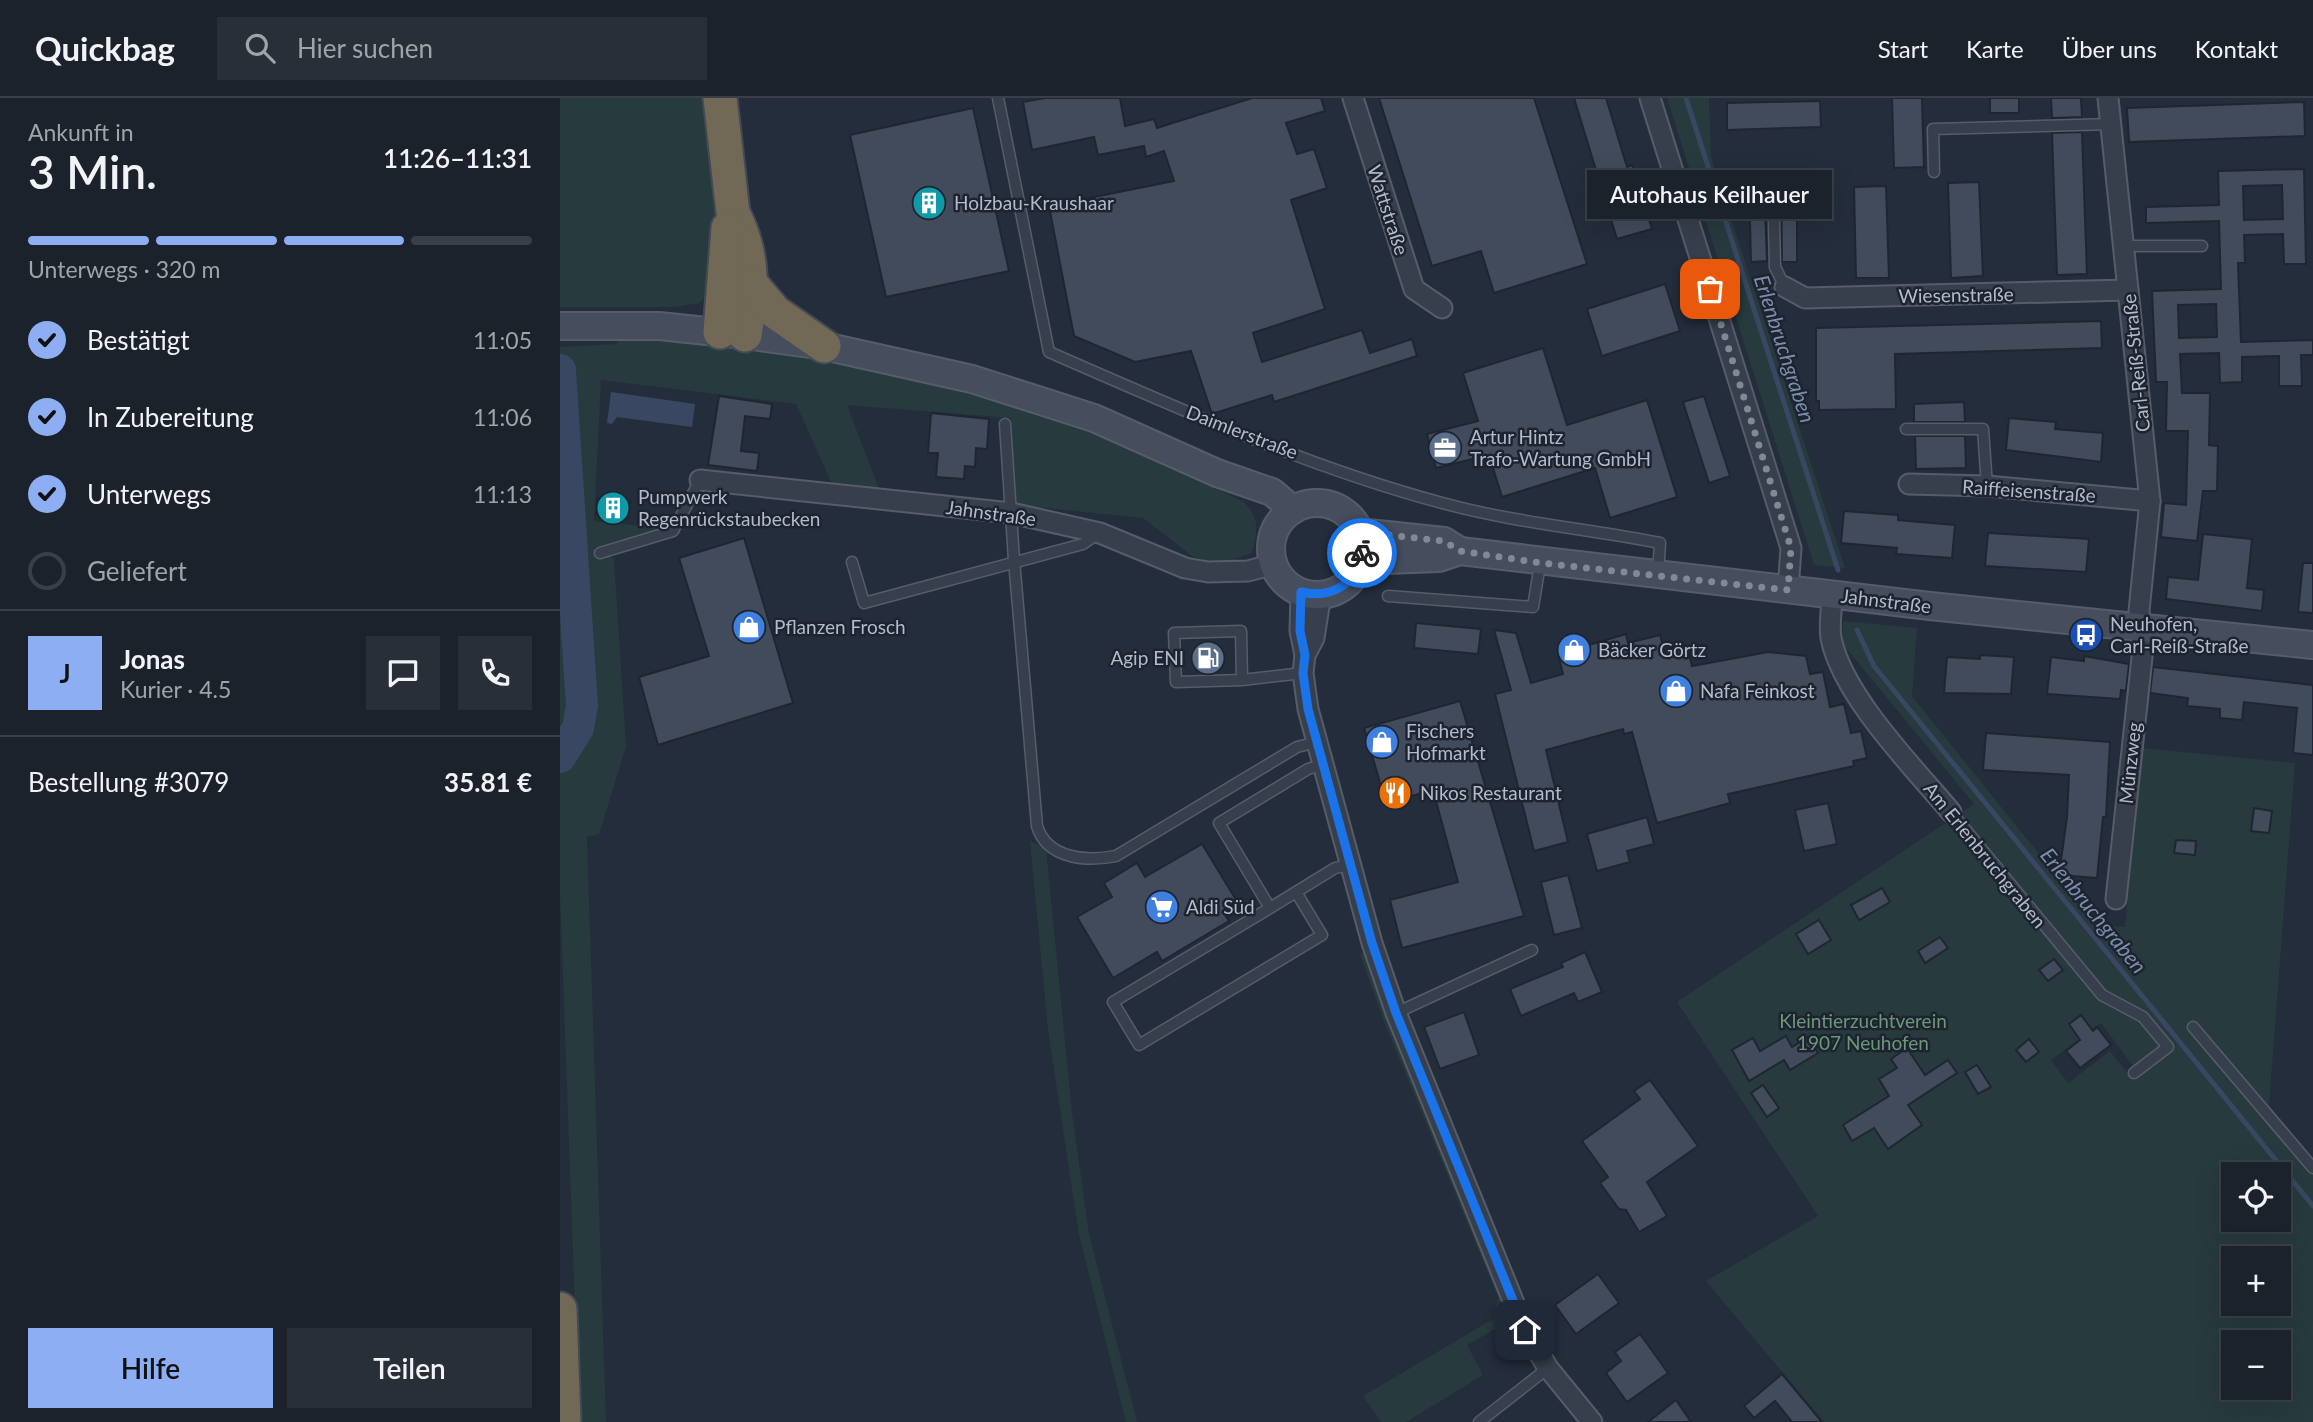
<!DOCTYPE html>
<html lang="de">
<head>
<meta charset="utf-8">
<style>
  body { margin:0; font-family:Lato,sans-serif; background:#282f38; color:#f1f3f6; height:100vh; display:flex; flex-direction:column; font-size:26px; white-space:nowrap }
  * { box-sizing:border-box; margin:0 }
  p { font-size:23px; color:#a0a4a9 }
  .icon { flex:none; width:38px; height:38px; fill:none; stroke:currentColor; stroke-width:2; stroke-linecap:round; stroke-linejoin:round }
  .map { position:relative; flex:1; overflow:hidden }
  .panel { display:flex; flex-direction:column; background:#1b222c; width:560px }
  .panel>* { flex:none }
  .fabs { position:absolute; left:1661px; top:1064px; display:grid; gap:14px }
  .fabs a { display:grid; place-items:center; width:70px; height:70px; border-radius:0px; background:#1b222c; box-shadow:0 7px 28px #0002,0 0 0 2px #393f48; font-size:35px }
  .pin { position:absolute; display:grid; place-items:center; width:60px; height:60px; color:#fff; margin:-30px; border-radius:14px; box-shadow:0 4px 10px #0006 }
  .courier { position:absolute; display:grid; place-items:center; width:70px; height:70px; margin:-35px; border:5px solid #1a73e8; border-radius:50%; background:#fff; color:#222; box-shadow:0 2px 9px #0007 }
  .bubble { position:absolute; height:49px; border-radius:0px; background:#1b222c; box-shadow:0 7px 28px #0002,0 0 0 2px #393f48; font-size:23px; font-weight:600; line-height:49px; text-align:center }
  .headline em { font-style:normal; font-weight:600 }
  .headline div { display:flex; flex-direction:column-reverse }
  .headline { display:flex; align-items:center; justify-content:space-between; height:119px; padding:0 28px }
  h1 { font-size:46px; font-weight:600; line-height:52px }
  .bar { display:grid; grid-template-columns:repeat(4,1fr); gap:10px 7px; align-content:center; height:84px; padding:0 28px }
  .bar i { height:9px; border-radius:5px; background:#393f48 }
  .bar .current { background:#8daef3 }
  .bar p { grid-column:span 4 }
  .line { display:flex; align-items:center; gap:18px; padding:0 28px; border-top:2px solid #393f48 }
  .line div { flex:1 }
  .round { display:grid; place-items:center; flex:none; width:74px; height:74px; border-radius:0px; background:#282f38 }
  ol { padding:0 28px; list-style:none }
  li { display:flex; align-items:center; gap:21px; height:77px }
  li p { margin-inline-start:auto }
  li .icon { padding:7px; border-radius:50%; background:#8daef3; color:#111; stroke-width:4 }
  li:last-child { color:#a0a4a9 }
  li i { width:38px; height:38px; border:4px solid #393f48; border-radius:50% }
  .cta { display:flex; gap:14px; margin-top:auto; padding:14px 28px }
  .cta a { flex:1; height:80px; border-radius:0px; background:#8daef3; color:#111; font-size:28px; font-weight:600; line-height:80px; text-align:center }
  .cta a+a { background:#282f38; color:#f1f3f6 }
  header { display:flex; align-items:center; gap:42px; box-sizing:border-box; height:98px; padding:0 35px; background:#1b222c; border-bottom:2px solid #393f48 }
  header strong { font-size:33px }
  nav { display:flex; gap:38px; margin-inline-start:auto; font-size:24px }
  .search { width:490px; height:63px; background:#282f38; display:flex; align-items:center; gap:18px; box-sizing:border-box; padding:0 24px; border-radius:0px; color:#a0a4a9; font-size:26px }
  main { display:flex; flex:1; min-height:0 }
  .map>svg:first-child { display:block }
</style>
</head>
<body>
<header>
<strong>Quickbag</strong>
<div class="search"><svg class="icon" aria-label="search" viewBox="0 0 24 24"><circle cx="10" cy="10" r="6"/><path d="M15 15l6 6"/></svg>Hier suchen</div>
<nav><a>Start</a><a>Karte</a><a>Über uns</a><a>Kontakt</a></nav>
</header>
<main>
<section class="panel">
<div class="headline"><div><h1>3 Min.</h1><p>Ankunft in</p></div><em>11:26–11:31</em></div>
<div class="bar"><i class="current"></i><i class="current"></i><i class="current"></i><i></i><p>Unterwegs · 320 m</p></div>
<ol>
<li><svg class="icon" aria-label="check" viewBox="0 0 24 24"><path d="M5 12l5 5 9-10"/></svg>Bestätigt<p>11:05</p></li>
<li><svg class="icon" aria-label="check" viewBox="0 0 24 24"><path d="M5 12l5 5 9-10"/></svg>In Zubereitung<p>11:06</p></li>
<li><svg class="icon" aria-label="check" viewBox="0 0 24 24"><path d="M5 12l5 5 9-10"/></svg>Unterwegs<p>11:13</p></li>
<li><i></i>Geliefert</li>
</ol>
<div class="line" style="height:126px"><b class="round" style="background:#8daef3;color:#111">J</b><div><b>Jonas</b><p>Kurier · 4.5</p></div><a class="round"><svg class="icon" aria-label="chat" viewBox="0 0 24 24"><path d="M4 5h16v11H9l-5 4z"/></svg></a><a class="round"><svg class="icon" aria-label="phone" viewBox="0 0 24 24"><path d="M5 4h4l2 5-3 2q2 4 5 5l2-3 5 2v4C11 20 4 13 5 4z"/></svg></a></div>
<div class="line" style="height:91px"><div>Bestellung #3079</div><b>35.81 €</b></div>
<div class="cta"><a>Hilfe</a><a>Teilen</a></div>
</section>
<div class="map">
<svg width="1753" height="1324" viewBox="0 0 1753 1324">
  <rect width="100%" height="100%" fill="#242d3b"/>
  <g fill="#273a3d" fill-rule="evenodd">
    <polygon points="0,0 144,0 163,156 155,186 140,205 112,209 0,209"/>
    <polygon points="1107,0 1149,0 1151,59 1285,470 1254,467"/>
    <path d="M57,240l119,9 208,32 120,42 179,80c17,17 15,29 9,52l-34,12 -26,-9 -49,-38 -127,-13 -5,-87 -164,-13 33,86 -47,-5 -37,-82 -195,-24 -7,141 68,7 -69,20 21,11 12,188 -27,87 -12,3 19,585h-27l-19,-530v-545l57,-3z"/>
    <path d="M1283,523l74,7 -5,68 184,229 29,2 17,-179 153,15 -26,342 44,53v264h-489l-118,-141 112,-65 -141,-214 297,-198 -132,-161zM1541,925l40,54 -7,4 -24,-30 -42,32 -17,-23zM1673,1076h45v46h-45zM1673,1160h45v46h-45zM1673,1244h45v46h-45z"/>
    <polygon points="470,743 486,750 512,1015 529,1136 577,1324 566,1324 519,1137 488,932"/>
    <polygon points="804,854 827,919 951,1222 907,1247 923,1277 846,1324 821,1324 803,1298 933,1221 938,1199 823,921 800,856"/>
  </g>
  <polygon fill="#394762" points="51,294 135,306 132,329 57,319 52,326 47,325"/>
  <g fill="none" stroke-linecap="round" stroke-linejoin="round">
    <g stroke="#394762" stroke-width="5">
      <polyline points="1126,0 1278,472"/>
      <polyline points="1297,532 1314,568 1753,1108"/>
    </g>
    <polyline stroke="#394762" stroke-width="32" points="0,272 22,608 18,630 0,659"/>
  </g>
  <g fill="#414b5b" stroke="#1f2632" stroke-width="2" fill-rule="evenodd">
    <polygon points="485,0 560,0 565,28 594,21 597,30 692,0 761,0 765,13 726,25 737,56 754,51 767,90 731,102 765,211 693,235 702,264 802,232 810,255 852,241 857,258 714,304 712,297 652,316 631,253 575,264 514,238 489,108 614,83 604,53 586,59 584,48 538,57 534,39 472,52 463,4"/>
    <polygon points="819,0 974,0 1027,166 934,195 921,153 872,168"/>
    <polygon points="1014,0 1046,0 1067,69 1072,67 1092,131 1057,141"/>
    <polygon points="1332,0 1362,0 1364,69 1334,70"/>
    <rect x="1430" y="0" width="29" height="15"/>
    <polygon points="1491,0 1521,0 1522,19 1492,20"/>
    <polygon points="1260,3 1261,29 1167,32 1167,5"/>
    <polygon points="1744,4 1745,38 1569,44 1567,10"/>
    <polygon points="413,10 449,173 326,199 290,37"/>
    <polygon points="1522,34 1527,176 1497,177 1492,35"/>
    <path d="M1744,71l2,95h-22l-1,-30 -39,1 1,28h-7l3,79 72,-2v15h-12l1,31h-23v-30l-37,1v25l-22,1 -1,-30 -39,1 2,39h28l-1,52 9,1 -1,45h-14l-6,50 -36,-4 3,-34 22,2 2,-74h-22l1,-49h-11l-4,-91 69,-2 -2,-68 -73,2v-16l73,-2 -1,-34zM1722,87l1,34 -39,1 -1,-34zM1656,206l1,33 -38,1 -1,-33z"/>
    <polygon points="1204,83 1207,163 1191,164 1189,84"/>
    <polygon points="1419,84 1423,178 1391,180 1388,85"/>
    <polygon points="1221,85 1237,85 1237,164 1222,164"/>
    <polygon points="1326,88 1329,180 1296,180 1294,89"/>
    <polygon points="1105,186 1120,233 1042,258 1027,211"/>
    <polygon points="1541,223 1542,250 1335,256 1336,311 1259,312 1259,303 1256,303 1256,230"/>
    <polygon points="983,250 1007,327 1087,302 1117,399 1050,420 1035,370 942,399 929,357 876,370 867,336 918,323 903,275"/>
    <polygon points="159,298 212,306 210,321 185,318 181,353 199,355 197,373 148,367"/>
    <polygon points="1144,298 1170,378 1149,385 1123,304"/>
    <polygon points="1404,304 1405,324 1354,324 1354,306"/>
    <polygon points="371,315 429,321 427,351 416,350 415,369 405,368 404,381 376,379 378,355 368,355"/>
    <polygon points="1449,320 1496,324 1495,331 1543,335 1541,364 1446,352"/>
    <polygon points="1355,338 1405,338 1406,370 1356,371"/>
    <polygon points="38,400 70,404 68,420 36,416"/>
    <polygon points="1284,413 1338,417 1338,422 1395,427 1392,460 1336,456 1337,450 1281,445"/>
    <polygon points="1428,435 1529,441 1526,474 1425,468"/>
    <polygon points="1643,436 1692,441 1687,490 1704,492 1702,513 1606,501 1608,479 1638,482"/>
    <polygon points="184,440 233,605 98,647 79,579 149,558 119,460"/>
    <polygon points="1743,465 1753,465 1753,515 1738,514"/>
    <polygon points="856,525 921,531 918,556 854,550"/>
    <polygon points="934,532 956,535 971,585 1003,576 998,556 1066,536 1068,545 1100,537 1105,555 1127,549 1132,568 1208,554 1246,558 1250,576 1263,574 1270,609 1284,606 1291,635 1301,633 1307,660 1293,663 1294,668 1168,696 1170,705 1097,725 1072,634 1064,636 1063,631 986,652 1008,744 974,753 935,596 951,592"/>
    <polygon points="1420,557 1454,559 1451,596 1384,595 1387,559 1420,561"/>
    <polygon points="1524,558 1569,566 1566,593 1561,592 1560,601 1487,596 1491,559 1524,563"/>
    <polygon points="1593,569 1753,587 1753,657 1733,655 1737,610 1684,604 1682,622 1660,620 1660,611 1627,608 1628,600 1590,595"/>
    <polygon points="900,603 964,818 842,850 830,802 898,784 873,692 826,705 804,630"/>
    <polygon points="1426,635 1550,644 1546,719 1543,719 1537,780 1499,777 1507,719 1509,677 1423,672"/>
    <polygon points="1268,705 1277,746 1244,753 1235,712"/>
    <polygon points="1694,710 1712,713 1709,735 1691,733"/>
    <polygon points="1087,719 1094,746 1067,753 1070,764 1037,773 1027,736"/>
    <polygon points="1616,742 1636,743 1635,757 1614,755"/>
    <polygon points="642,746 678,805 663,814 669,823 602,863 597,854 553,880 517,819 552,799 544,785 577,765 585,779"/>
    <polygon points="1008,777 1022,830 994,837 981,784"/>
    <polygon points="1322,790 1330,804 1299,822 1291,807"/>
    <polygon points="1259,822 1271,842 1248,856 1236,836"/>
    <polygon points="1380,839 1388,850 1365,865 1358,853"/>
    <polygon points="1025,854 1042,894 1018,904 1014,895 961,918 950,891 1003,869 1001,865"/>
    <polygon points="1494,861 1503,872 1488,883 1479,872"/>
    <polygon points="904,914 919,957 880,971 864,929"/>
    <polygon points="1521,917 1533,933 1537,929 1551,947 1520,970 1506,953 1520,942 1509,926"/>
    <polygon points="1226,938 1232,949 1248,939 1258,955 1230,972 1224,962 1189,983 1172,952 1193,940 1200,953"/>
    <polygon points="1469,941 1479,954 1466,964 1456,952"/>
    <polygon points="1347,950 1365,977 1388,962 1397,975 1348,1007 1362,1027 1328,1051 1314,1030 1292,1043 1283,1027 1329,998 1319,981 1337,970 1331,961"/>
    <polygon points="1417,967 1431,989 1418,996 1405,974"/>
    <polygon points="1090,982 1138,1048 1087,1084 1107,1118 1079,1134 1066,1112 1059,1111 1040,1085 1048,1079 1022,1043 1080,1001 1074,993"/>
    <polygon points="1203,987 1219,1010 1207,1019 1191,995"/>
    <polygon points="1038,1176 1059,1205 1016,1236 995,1207"/>
    <polygon points="1080,1236 1108,1275 1067,1304 1046,1275 1061,1263 1055,1254"/>
    <polygon points="1222,1276 1262,1324 1232,1324 1215,1303 1194,1320 1184,1308"/>
    <polygon points="1116,1302 1131,1324 1088,1324"/>
  </g>
  <g fill="none" stroke-linecap="round" stroke-linejoin="round">
    <defs>
      <g id="lane">
        <path d="M438,0l51,254c129,56 260,116 397,152 71,19 143,25 214,39l-2,31"/>
        <polyline points="1374,74 1373,31 1552,26"/>
        <polyline points="1213,79 1215,169 1225,189"/>
        <polyline points="1565,148 1642,148"/>
        <path d="M445,326l9,136 23,266c10,33 50,36 79,30l181,-109 20,-5"/>
        <polyline points="1346,331 1423,331 1427,388"/>
        <polyline points="40,455 113,433 140,382"/>
        <polyline points="292,464 304,505 523,446 539,435"/>
        <polyline points="828,498 973,509 980,466"/>
        <polyline points="682,582 681,533 614,535 616,584 682,582 743,575"/>
        <polyline points="763,667 748,671 659,725 710,810 775,770 790,767"/>
        <polyline points="1391,714 1542,897 1583,919 1608,949 1574,975"/>
        <polyline points="710,810 553,904 579,947 762,837 736,794"/>
        <polyline points="836,915 972,852"/>
        <polyline points="1633,929 1753,1070"/>
        <polyline points="919,1324 988,1270"/>
      </g>
      <g id="street">
        <polyline points="793,0 854,191 882,210"/>
        <polyline points="1090,0 1231,450 1228,492"/>
        <polyline points="1548,0 1590,403 1579,513 1583,550 1556,801"/>
        <polyline points="1225,189 1245,200 1568,192"/>
        <polyline points="140,382 451,415 540,435 625,470 648,474 688,473 714,466"/>
        <polyline points="1349,386 1427,388 1590,403"/>
        <polyline points="741,494 740,533 745,557 743,575 748,611 812,845 836,915 965,1232 988,1270 1032,1324"/>
        <path d="M1273,497c-2,14 -4,29 -2,43 11,57 83,130 120,174"/>
        <polyline points="745,557 754,540 761,496"/>
      </g>
      <g id="secondary">
        <polyline points="0,228 99,228 185,237 264,248 412,281 534,320 657,375 712,394 733,412"/>
        <circle cx="757" cy="451" r="46"/>
        <polyline points="799,434 884,443 900,453"/>
        <polyline points="801,463 879,460 900,453 1370,508 1753,547"/>
      </g>
      <g id="highway">
        <path d="M160,0l13,115c22,42 19,77 12,122"/>
        <polyline points="193,188 215,214 264,248"/>
        <polyline points="160,234 168,130"/>
        <polyline points="0,1211 4,1324"/>
      </g>
    </defs>
    <use href="#lane" stroke="#565d69" stroke-width="13"/>
    <use href="#street" stroke="#565d69" stroke-width="23"/>
    <use href="#secondary" stroke="#565d69" stroke-width="30"/>
    <use href="#highway" stroke="#434a56" stroke-width="37"/>
    <use href="#lane" stroke="#383f4c" stroke-width="10"/>
    <use href="#street" stroke="#383f4c" stroke-width="19"/>
    <use href="#secondary" stroke="#464e5e" stroke-width="26"/>
    <use href="#highway" stroke="#716855" stroke-width="33"/>
  </g>
  <g fill="none" stroke-linecap="round" stroke-linejoin="round">
    <polyline stroke="#828996" stroke-width="7" stroke-dasharray="0 12.6" points="802,455 800,434 884,443 900,453 981,465 1228,492 1231,450 1150,191"/>
    <path stroke="#1a73e8" stroke-width="9" d="M802,455c-4,31 -31,46 -61,39l-1,39 5,24 -2,18 5,36 64,234 24,70 129,317"/>
  </g>
  <defs>
    <symbol id="building-disc" viewBox="-11 -11 22 22"><circle r="9.5" fill="#0f9aa8" stroke="#1d2430"/><path d="M-4-6H4V6H1V3H-1V6H-4ZM-2.5-4.3h1.7v1.8h-1.7ZM.8-4.3h1.7v1.8H.8ZM-2.5-1h1.7V.8h-1.7ZM.8-1h1.7V.8H.8Z" fill="#fff"/></symbol>
    <symbol id="office-disc" viewBox="-11 -11 22 22"><circle r="9.5" fill="#5c6f8a" stroke="#1d2430"/><path d="M-6-3h4V-5.5h4V-3h4V5H-6ZM-1-4.5V-3h2v-1.5ZM-6 0V1H6V0Z" fill="#fff"/></symbol>
    <symbol id="shop-disc" viewBox="-11 -11 22 22"><circle r="9.5" fill="#3f7fe0" stroke="#1d2430"/><path d="M-5-2.5h2.3a2.7 3.5 0 0 1 5.4 0H5L5.5 6h-11ZM-1.5-2.5h3a1.5 2.3 0 0 0-3 0Z" fill="#fff"/></symbol>
    <symbol id="bus-disc" viewBox="-11 -11 22 22"><circle r="9.5" fill="#1a4fb4" stroke="#1d2430"/><path d="M-5-6H5V4H4V6H2V4H-2V6H-4V4H-5ZM-3.5-4V0h7V-4ZM-3.5 1.2v1.5H-2V1.2ZM2 1.2v1.5H3.5V1.2Z" fill="#fff"/></symbol>
    <symbol id="fuel-disc" viewBox="-11 -11 22 22"><circle r="9.5" fill="#5c6f8a" stroke="#1d2430"/><path d="M-5.5-6h7V0h2V4h1.3V-2.5L3-4.5l.8-.8L6-3V5H2.5V1h-1V6h-7ZM-4.2-4.7v3.2H.2V-4.7Z" fill="#fff"/></symbol>
    <symbol id="restaurant-disc" viewBox="-11 -11 22 22"><circle r="9.5" fill="#e8710a" stroke="#1d2430"/><path d="M-5-6h1v4h1v-4h1v4h1v-4h1v5L-1.5 .5V6h-2V.5L-5-1ZM5-6V6H3V1.5H1.5Q1.5-4 5-6Z" fill="#fff"/></symbol>
    <symbol id="supermarket-disc" viewBox="-11 -11 22 22"><circle r="9.5" fill="#3f7fe0" stroke="#1d2430"/><path d="M-6-5.5h2.5l.6 2H6L4.5 2H-2.5L-4.4-4H-6ZM-1.5 3.2a1.3 1.3 0 1 0 .1 0ZM3 3.2a1.3 1.3 0 1 0 .1 0Z" fill="#fff"/></symbol>
  </defs>
  <g fill-rule="evenodd">
    <use href="#building-disc" x="350" y="86" width="38" height="38"/>
    <use href="#office-disc" x="866" y="331" width="38" height="38"/>
    <use href="#building-disc" x="34" y="391" width="38" height="38"/>
    <use href="#shop-disc" x="170" y="510" width="38" height="38"/>
    <use href="#bus-disc" x="1507" y="518" width="38" height="38"/>
    <use href="#shop-disc" x="995" y="533" width="38" height="38"/>
    <use href="#fuel-disc" x="629" y="541" width="38" height="38"/>
    <use href="#shop-disc" x="1097" y="574" width="38" height="38"/>
    <use href="#shop-disc" x="803" y="625" width="38" height="38"/>
    <use href="#restaurant-disc" x="816" y="676" width="38" height="38"/>
    <use href="#supermarket-disc" x="583" y="790" width="38" height="38"/>
  </g>
  <g text-anchor="middle" stroke-width="5" stroke-linejoin="round" paint-order="stroke">
    <g font-size="19" fill="#b4bac7" stroke="#1d2430" text-anchor="start">
      <text x="394" y="112">Holzbau-Kraushaar</text>
      <text x="910" y="346">Artur Hintz<tspan x="910" dy="22">Trafo-Wartung GmbH</tspan></text>
      <text x="78" y="406">Pumpwerk<tspan x="78" dy="22">Regenrückstaubecken</tspan></text>
      <text x="1550" y="533">Neuhofen,<tspan x="1550" dy="22">Carl-Reiß-Straße</tspan></text>
      <text x="214" y="536">Pflanzen Frosch</text>
      <text x="1038" y="559">Bäcker Görtz</text>
      <text x="624" y="567" text-anchor="end">Agip ENI</text>
      <text x="1140" y="600">Nafa Feinkost</text>
      <text x="846" y="640">Fischers<tspan x="846" dy="22">Hofmarkt</tspan></text>
      <text x="860" y="702">Nikos Restaurant</text>
      <text x="626" y="816">Aldi Süd</text>
    </g>
    <g font-size="19" fill="#b4bac7" stroke="#1d2430">
      <text transform="translate(828 112) rotate(72)" y="7">Wattstraße</text>
      <text transform="translate(1396 197) rotate(-1)" y="7">Wiesenstraße</text>
      <text transform="translate(1576 265) rotate(-96)" y="7">Carl-Reiß-Straße</text>
      <text transform="translate(682 334) rotate(21)" y="7">Daimlerstraße</text>
      <text transform="translate(1469 393) rotate(4)" y="7">Raiffeisenstraße</text>
      <text transform="translate(431 415) rotate(8)" y="7">Jahnstraße</text>
      <text transform="translate(1326 503) rotate(7)" y="7">Jahnstraße</text>
      <text transform="translate(1570 665) rotate(-84)" y="7">Münzweg</text>
      <text transform="translate(1425 757) rotate(51)" y="7">Am Erlenbruchgraben</text>
    </g>
    <g font-size="19" fill="#6c9778" stroke="#1d2430">
      <text x="1303" y="930">Kleintierzuchtverein<tspan x="1303" dy="22">1907 Neuhofen</tspan></text>
    </g>
    <g font-size="21" font-style="italic" fill="#7c8ead" stroke="#1d2430">
      <text transform="translate(1224 251) rotate(72)" y="7">Erlenbruchgraben</text>
      <text transform="translate(1533 813) rotate(51)" y="7">Erlenbruchgraben</text>
    </g>
  </g>
</svg>
<div class="fabs">
<a><svg class="icon" aria-label="locate" viewBox="0 0 24 24"><circle cx="12" cy="12" r="6"/><path d="M12 2v4M12 18v4M2 12h4M18 12h4"/></svg></a>
<a>+</a>
<a>−</a>
</div>
<div class="pin" style="left:1150px;top:191px;background:#ea580c"><svg class="icon" aria-label="bag" viewBox="0 0 24 24"><path d="M5 8h14l-1 12H6zM9 8a3 3 0 0 1 6 0"/></svg></div>
<div class="pin" style="left:965px;top:1232px;background:#1f2937"><svg class="icon" aria-label="home" viewBox="0 0 24 24"><path d="M3 11l9-7 9 7M6 9v11h12V9"/></svg></div>
<div class="courier" style="left:802px;top:455px"><svg class="icon" aria-label="bike" viewBox="0 0 24 24"><circle cx="6" cy="16" r="4"/><circle cx="18" cy="16" r="4"/><path d="M6 16l4-8h5l3 8M10 8l3 8H6M13 5h3"/></svg></div>
<div class="bubble" style="left:1027px;top:72px;width:245px">Autohaus Keilhauer</div>
</div>
</main>
</body>
</html>
